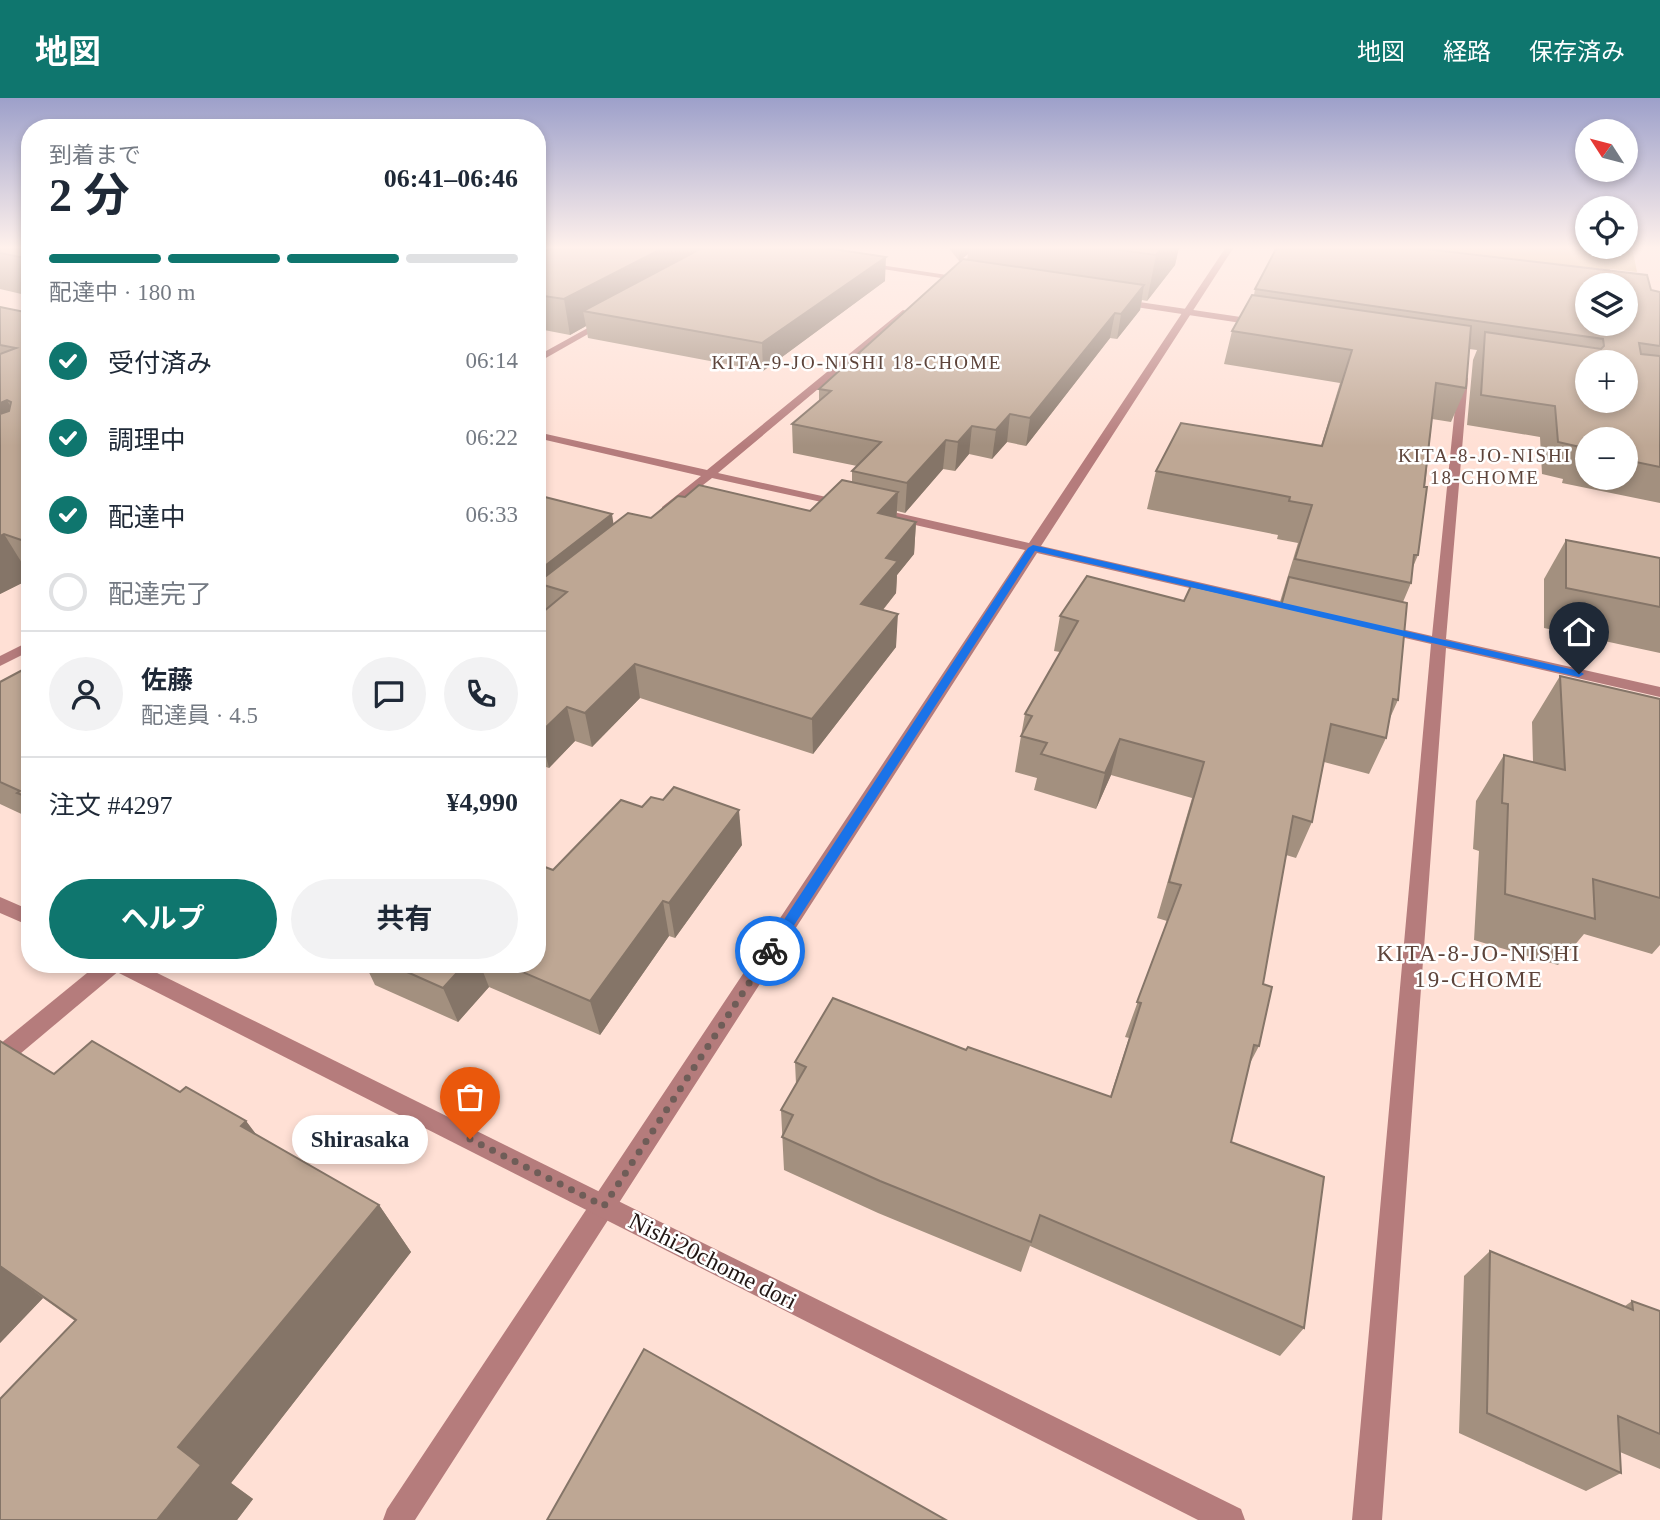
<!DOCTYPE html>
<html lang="ja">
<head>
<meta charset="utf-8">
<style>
  body { margin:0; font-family:"Times New Roman","Noto Sans JP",serif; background:#f2f2f3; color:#1f2937; height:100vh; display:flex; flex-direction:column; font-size:26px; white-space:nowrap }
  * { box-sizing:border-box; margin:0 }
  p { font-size:23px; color:#747a83 }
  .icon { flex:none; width:38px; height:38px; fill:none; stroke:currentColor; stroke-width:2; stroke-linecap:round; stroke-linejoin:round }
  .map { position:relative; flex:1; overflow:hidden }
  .drawer { position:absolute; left:21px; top:21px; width:525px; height:854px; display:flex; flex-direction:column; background:#fff; border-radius:28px; box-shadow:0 4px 10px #0003 }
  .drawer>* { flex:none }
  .needle { width:46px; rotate:306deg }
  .buttons { position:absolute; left:1575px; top:21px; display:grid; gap:14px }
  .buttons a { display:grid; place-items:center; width:63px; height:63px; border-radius:50%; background:#fff; box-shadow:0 4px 10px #0003; font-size:35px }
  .pin { position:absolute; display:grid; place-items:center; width:60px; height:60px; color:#fff; margin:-72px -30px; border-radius:50% 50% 50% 0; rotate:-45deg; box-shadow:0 0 7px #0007 }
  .pin .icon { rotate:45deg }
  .courier { position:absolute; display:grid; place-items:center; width:70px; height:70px; margin:-35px; border:5px solid #1a73e8; border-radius:50%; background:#fff; color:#222; box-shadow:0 2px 9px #0007 }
  .bubble { position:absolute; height:49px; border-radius:24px; background:#fff; box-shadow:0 4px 10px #0003; font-size:23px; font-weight:700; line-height:49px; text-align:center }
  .summary em { font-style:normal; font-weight:700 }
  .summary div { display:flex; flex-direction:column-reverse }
  .summary { display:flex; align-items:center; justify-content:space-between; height:119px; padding:0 28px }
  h1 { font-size:46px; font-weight:700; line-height:52px }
  .bar { display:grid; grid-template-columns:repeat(4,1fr); gap:10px 7px; align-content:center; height:84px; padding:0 28px }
  .bar i { height:9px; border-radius:5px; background:#e0e1e3 }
  .bar .active { background:#0f766e }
  .bar p { grid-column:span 4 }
  .line { display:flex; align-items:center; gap:18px; padding:0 28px; border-top:2px solid #e0e1e3 }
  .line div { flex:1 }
  .round { display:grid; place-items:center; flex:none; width:74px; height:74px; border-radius:37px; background:#f2f2f3 }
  ol { padding:0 28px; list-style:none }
  li { display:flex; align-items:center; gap:21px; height:77px }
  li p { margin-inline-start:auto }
  li .icon { padding:7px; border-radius:50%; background:#0f766e; color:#fff; stroke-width:4 }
  li:last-child { color:#747a83 }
  li i { width:38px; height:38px; border:4px solid #e0e1e3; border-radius:50% }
  .button { display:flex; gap:14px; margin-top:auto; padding:14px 28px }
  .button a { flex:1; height:80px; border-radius:42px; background:#0f766e; color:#fff; font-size:28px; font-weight:700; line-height:80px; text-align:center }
  .button a+a { background:#f2f2f3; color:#1f2937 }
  header { display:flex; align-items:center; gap:42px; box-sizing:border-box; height:98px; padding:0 35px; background:#0f766e; color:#fff }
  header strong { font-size:33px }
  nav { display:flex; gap:38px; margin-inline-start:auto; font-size:24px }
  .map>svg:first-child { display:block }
</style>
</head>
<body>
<header>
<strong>地図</strong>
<nav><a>地図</a><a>経路</a><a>保存済み</a></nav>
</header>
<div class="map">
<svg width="1660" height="1422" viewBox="0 0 1660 1422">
  <rect width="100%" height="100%" fill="#ffe0d5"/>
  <polygon fill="#d3b685" points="1320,149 1632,149 1637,174 1610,171 1611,187 1587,187"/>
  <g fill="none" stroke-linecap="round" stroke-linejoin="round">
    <g fill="#b57c7c" fill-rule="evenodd">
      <polygon points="1226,149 1234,149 1041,448 1302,508 1309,512 1302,516 1037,455 415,1422 383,1422 387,1411 1025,452 876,418 870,414 876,410 1029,445"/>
      <polygon points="903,212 910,214 718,375 849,404 849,410 712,380 666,416 662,415 662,409 701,378 537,340 537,334 707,372"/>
      <polygon points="604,221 611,223 537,265 537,258"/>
      <polygon points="1463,277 1468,280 1446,541 1660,589 1660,599 1446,550 1382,1422 1352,1422 1431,546 1379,534 1377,531 1384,527 1432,538 1458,280"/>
      <polygon points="560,494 565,495 565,501 537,521 537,510"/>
      <polygon points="30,543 30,553 0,568 0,558"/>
      <polygon points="98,866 123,866 120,872 8,966 0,968 0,946"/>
    </g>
    <g fill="#b57c7c" fill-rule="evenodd">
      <polygon points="860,164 967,180 971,182 967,184 863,168"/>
      <polygon points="1119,201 1261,222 1265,225 1261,228 1116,206"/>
      <polygon points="0,799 30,812 30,828 0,815"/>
      <polygon points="110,866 139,866 1241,1411 1245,1422 1198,1422 113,872"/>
    </g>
  </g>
  <g fill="#a3907f" fill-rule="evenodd">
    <polygon points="0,149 30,149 30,198 0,191"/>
    <polygon points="948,149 1179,149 1175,167 1147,203 1142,202 1140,212 1117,241 1110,240 1026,348 1007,344 992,361 969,356 955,373 943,371 905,415 897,413 896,420 916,424 914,456 897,477 896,495 883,512 896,549 813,656 640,600 592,649 575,643 549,670 537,666 537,519 543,514 541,503 537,506 537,397 613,426 651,420 685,399 810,413 852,384 852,373 857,368 793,355 792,326 819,303 819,291 967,162 968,156 959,163"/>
    <polygon points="537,157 885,183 763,273 588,240 586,228 570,237 544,232 537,236"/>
    <path d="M1255,191l396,1 9,2v211l-98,-20 1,-4 -21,-5 -2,-37 -73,-12 6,-65 4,-10 -8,-1 -3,39 -15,34 -19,-3 -14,136 -5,12 -2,16 -8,19 -5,98 -8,18 -4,20 -17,36 -45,-12 -12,60 -16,36 -10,-3 -23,129 -4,62 -11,21 -17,75 73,186 -24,28 -250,-110 -9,26 -143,-59 -94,-43 -3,-60 15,-26 -1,-22 171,-12 144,47 19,-59 -4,-1 42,-116 -10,-3 35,-120 -81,-23 -15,34 -62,-19 3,-12 -22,-6 6,-36 4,-22 35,-62 -6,-1 6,-35 124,-15 95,4 19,-62 -21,-4 1,-4 -131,-26 9,-38 165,-25 19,-63 -116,-19 8,-33 22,-36zM1587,341h39v39h-39z"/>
    <polygon points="0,209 30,215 30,481 0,496"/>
    <polygon points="1566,442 1660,460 1660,555 1544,530 1544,481"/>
    <polygon points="30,568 30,720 0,706 0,584"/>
    <polygon points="1560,578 1660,601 1660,847 1652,856 1584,836 1558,867 1474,842 1479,753 1473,751 1476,703 1504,657 1533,664 1532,624"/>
    <polygon points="742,747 675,840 669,838 600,937 489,889 458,924 375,887 365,866 537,866 553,772"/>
    <polygon points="0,943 54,976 180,994 246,1023 256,1037 379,1107 411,1154 231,1385 253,1401 237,1422 0,1422 75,1223 43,1200 0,1245"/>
    <polygon points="1490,1153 1625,1208 1632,1203 1660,1213 1660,1371 1620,1354 1621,1375 1586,1393 1459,1335 1464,1178"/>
  </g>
  <g fill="#857568">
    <polygon points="665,149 713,149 583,213 586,228 570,237 564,201"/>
    <polygon points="960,149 968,149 968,156 959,163"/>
    <polygon points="1163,149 1179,149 1175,167 1147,203 1156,157"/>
    <polygon points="886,159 885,183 763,273 762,245"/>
    <polygon points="1144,187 1140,212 1117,241 1121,216"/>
    <polygon points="537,198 544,232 537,236"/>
    <polygon points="1115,215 1110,240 1026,348 1030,320"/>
    <polygon points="7,302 29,342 0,354 0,305"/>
    <polygon points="1010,316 1007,344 992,361 996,332"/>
    <polygon points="972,328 969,356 955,373 958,344"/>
    <polygon points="946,342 943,371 905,415 907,385"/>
    <polygon points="898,394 896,425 878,415"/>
    <polygon points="612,416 616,442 537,485 537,474"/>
    <polygon points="916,424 914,456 897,477 896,495 860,540 861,506 886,460"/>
    <polygon points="4,436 30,478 30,481 0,496 0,438"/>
    <polygon points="537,486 541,503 537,506"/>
    <polygon points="898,516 896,549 813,656 812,621"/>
    <polygon points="635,566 640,600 592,649 585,615"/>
    <polygon points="567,609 575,643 549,670 540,635"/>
    <polygon points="1120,641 1111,677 1096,711 1105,675"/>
    <polygon points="739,712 742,747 675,840 669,805"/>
    <polygon points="663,803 669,838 600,937 590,903"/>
    <polygon points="465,866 480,866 489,889 458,924 443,890"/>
    <polygon points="246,1023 285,1074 241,1028"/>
    <polygon points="379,1107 411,1154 231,1385 253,1401 237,1422 157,1422 178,1349"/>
    <polygon points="0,1168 43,1200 0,1245"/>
  </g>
  <g fill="#bea794" stroke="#857568" stroke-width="2" fill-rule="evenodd">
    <polygon points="0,149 30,149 30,161 0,155"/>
    <polygon points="554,149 665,149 564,201 537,197 537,157"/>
    <polygon points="704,149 820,149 886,159 762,245 583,213"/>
    <polygon points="1097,149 1163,149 1156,157"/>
    <path d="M1277,149h132l238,28 4,15 9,2v54l-21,-3 2,11 19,2v111l-34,-7v-21h-39v14l-9,-1 2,-5 -22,-5 -3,-36 -74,-11 4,-63 116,17 3,-3 -1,-7 -348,-50zM1587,187h39v39h-39zM1587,264h39v39h-39z"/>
    <polygon points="963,161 1144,187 1121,216 1115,215 1030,320 1010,316 996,332 972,328 958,344 946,342 907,385 852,373 881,344 792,326 831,293 819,291"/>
    <polygon points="1252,197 1471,228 1466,290 1436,285 1424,389 1427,389 1418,457 1414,457 1411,485 1295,461 1312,407 1289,403 1290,399 1156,373 1181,325 1322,348 1352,252 1232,233"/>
    <polygon points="0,209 30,215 30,445 4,436 0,438 0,316 9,313 11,304 7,302 0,305 0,256 16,250 0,247"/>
    <polygon points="842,382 898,394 878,415 916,424 886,460 898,463 861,506 898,516 812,621 635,566 585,615 567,609 540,635 537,634 537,535 539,534 537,533 537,519 567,494 537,485 628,415 651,420 678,398 685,399 699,387 810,413"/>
    <polygon points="537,397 612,416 537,474"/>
    <polygon points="1566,442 1660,460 1660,509 1566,490"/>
    <polygon points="1087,478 1184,503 1191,488 1281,508 1289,479 1407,505 1398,602 1393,601 1386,640 1331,626 1312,724 1293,718 1263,886 1272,889 1259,948 1254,947 1231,1044 1324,1079 1304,1230 1040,1117 1031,1144 880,1083 782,1039 793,1017 781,1012 806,969 795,964 833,900 966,952 968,949 1111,999 1141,905 1137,904 1181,787 1169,784 1204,664 1120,641 1105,675 1041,656 1047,645 1021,638 1032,618 1025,616 1078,523 1060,518"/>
    <polygon points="30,568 30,700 17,695 20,693 0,684 0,584"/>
    <polygon points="1560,578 1660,601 1660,800 1593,781 1595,821 1505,796 1508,706 1502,705 1504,657 1565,672"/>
    <polygon points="674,689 739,712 669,805 663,803 590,903 504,866 537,866 537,766 553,772 621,702 642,709 651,699 663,702"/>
    <polygon points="389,866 465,866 443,890"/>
    <polygon points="0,943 54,976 92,943 180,994 186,989 246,1023 241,1028 379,1107 178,1349 201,1367 157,1422 0,1422 0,1301 76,1222 0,1168"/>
    <polygon points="1490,1153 1633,1212 1632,1203 1660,1213 1660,1336 1618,1318 1621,1375 1487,1315"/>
    <polygon points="644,1251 946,1422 547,1422"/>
  </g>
  <linearGradient id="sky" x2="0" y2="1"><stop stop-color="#9da0ca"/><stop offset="0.43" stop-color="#fff1ec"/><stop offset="1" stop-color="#fff1ec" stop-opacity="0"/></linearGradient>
  <rect width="1660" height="348" fill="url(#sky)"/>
  <polygon fill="#1a73e8" points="1033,447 1579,573 1584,576 1579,579 1035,453 775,857 766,857 766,849 1028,450"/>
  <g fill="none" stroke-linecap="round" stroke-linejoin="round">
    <polyline stroke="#6f5d58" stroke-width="7" stroke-dasharray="0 12.6" points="470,1041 604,1108 770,853"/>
  </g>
  <g text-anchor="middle" stroke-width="5" stroke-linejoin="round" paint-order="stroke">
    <g font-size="19" letter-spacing="2" fill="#5d443b" stroke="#fff">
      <text x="857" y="271">KITA-9-JO-NISHI 18-CHOME</text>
      <text x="1485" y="364">KITA-8-JO-NISHI<tspan x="1485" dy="22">18-CHOME</tspan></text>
    </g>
    <g font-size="23" letter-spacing="2" fill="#5d443b" stroke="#fff">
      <text x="1479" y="863">KITA-8-JO-NISHI<tspan x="1479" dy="26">19-CHOME</tspan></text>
    </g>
    <g font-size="24" fill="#221714" stroke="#fff">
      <text transform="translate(713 1163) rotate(27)" y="8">Nishi20chome dori</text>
    </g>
  </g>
</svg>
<div class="buttons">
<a><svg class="needle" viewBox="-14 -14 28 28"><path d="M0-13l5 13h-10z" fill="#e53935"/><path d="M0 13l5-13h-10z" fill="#747a83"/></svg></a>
<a><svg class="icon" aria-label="locate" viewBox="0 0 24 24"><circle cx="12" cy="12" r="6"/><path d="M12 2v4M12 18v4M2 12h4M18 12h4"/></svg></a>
<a><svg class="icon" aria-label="layers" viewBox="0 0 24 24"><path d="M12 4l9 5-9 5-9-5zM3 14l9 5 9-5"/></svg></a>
<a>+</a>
<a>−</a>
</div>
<div class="pin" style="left:470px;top:1041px;background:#ea580c"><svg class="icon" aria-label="bag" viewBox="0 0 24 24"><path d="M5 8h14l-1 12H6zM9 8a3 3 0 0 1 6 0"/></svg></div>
<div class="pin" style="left:1579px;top:576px;background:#1f2937"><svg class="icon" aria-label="home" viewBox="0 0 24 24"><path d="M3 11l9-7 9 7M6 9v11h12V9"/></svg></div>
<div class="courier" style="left:770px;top:853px"><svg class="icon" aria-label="bike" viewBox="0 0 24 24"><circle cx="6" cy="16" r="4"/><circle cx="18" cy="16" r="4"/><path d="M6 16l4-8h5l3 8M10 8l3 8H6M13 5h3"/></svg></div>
<div class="bubble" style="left:292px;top:1017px;width:136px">Shirasaka</div>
<section class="drawer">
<div class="summary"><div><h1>2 分</h1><p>到着まで</p></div><em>06:41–06:46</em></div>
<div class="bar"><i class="active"></i><i class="active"></i><i class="active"></i><i></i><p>配達中 · 180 m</p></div>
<ol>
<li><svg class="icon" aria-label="check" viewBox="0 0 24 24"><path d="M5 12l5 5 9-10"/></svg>受付済み<p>06:14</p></li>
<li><svg class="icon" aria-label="check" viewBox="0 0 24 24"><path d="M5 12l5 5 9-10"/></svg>調理中<p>06:22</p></li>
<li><svg class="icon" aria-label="check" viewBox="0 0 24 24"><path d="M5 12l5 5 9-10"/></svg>配達中<p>06:33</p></li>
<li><i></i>配達完了</li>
</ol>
<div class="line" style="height:126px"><a class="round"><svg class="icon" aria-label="person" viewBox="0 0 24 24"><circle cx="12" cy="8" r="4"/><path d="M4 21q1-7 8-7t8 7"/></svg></a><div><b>佐藤</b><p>配達員 · 4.5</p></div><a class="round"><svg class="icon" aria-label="chat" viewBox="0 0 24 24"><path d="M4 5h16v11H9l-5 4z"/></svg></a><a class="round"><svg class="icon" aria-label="phone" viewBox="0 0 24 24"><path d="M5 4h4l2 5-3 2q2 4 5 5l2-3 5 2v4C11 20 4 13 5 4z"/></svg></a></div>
<div class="line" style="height:91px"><div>注文 #4297</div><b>¥4,990</b></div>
<div class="button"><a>ヘルプ</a><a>共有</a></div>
</section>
</div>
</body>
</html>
